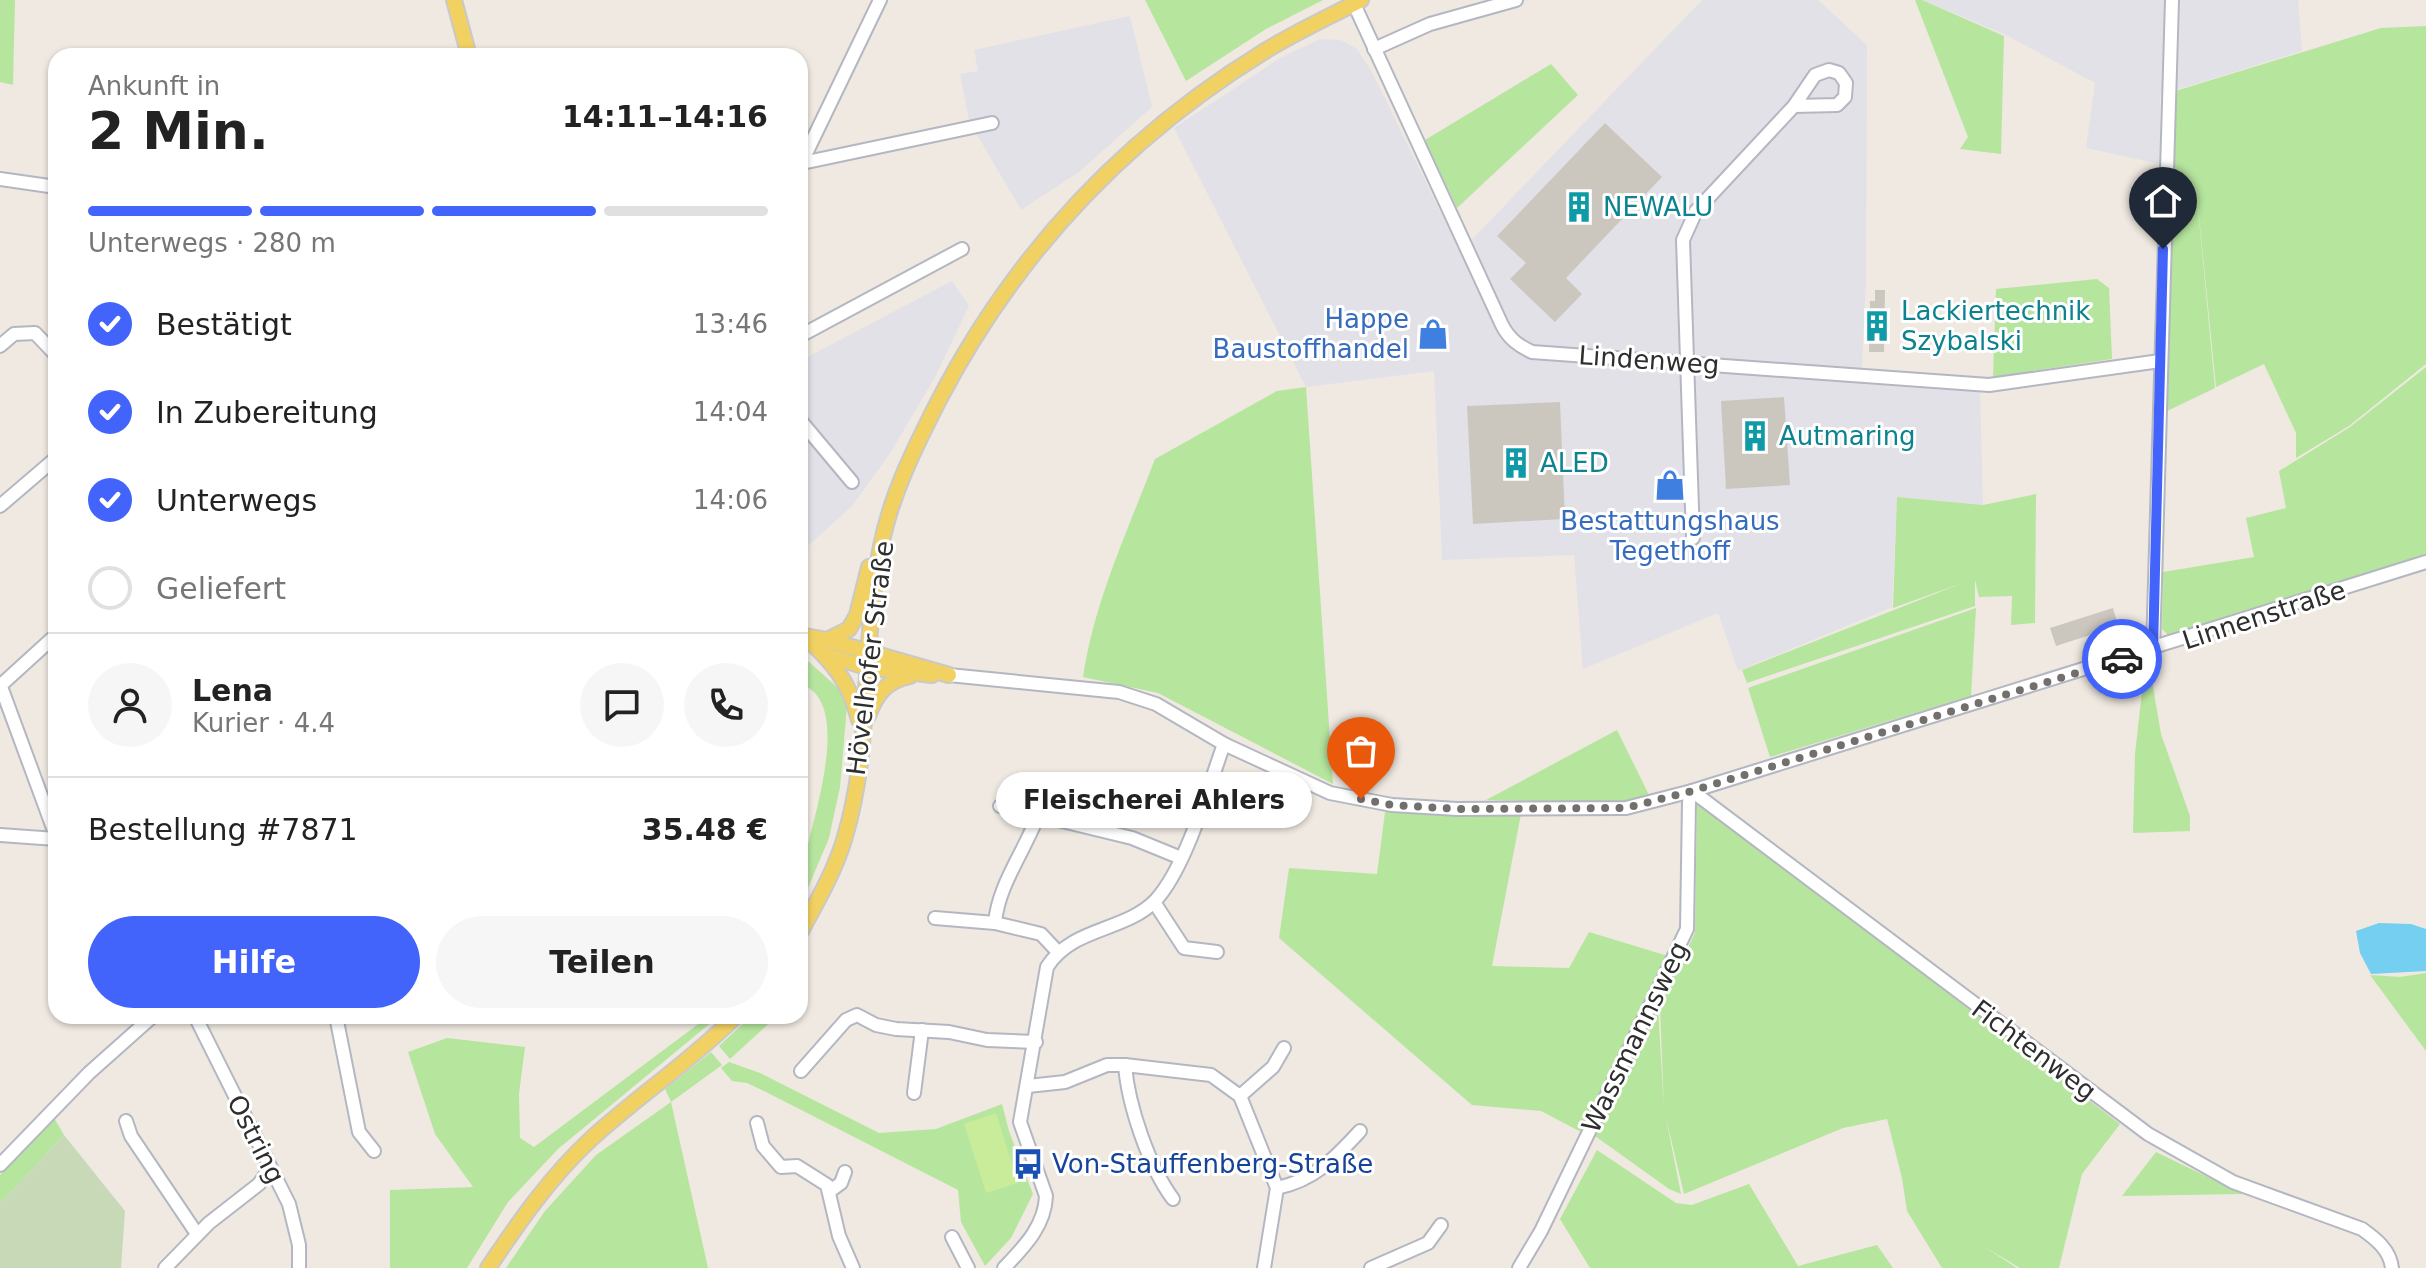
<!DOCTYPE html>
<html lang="de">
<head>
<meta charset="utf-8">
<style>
  body { margin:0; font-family:"DejaVu Sans",sans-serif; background:#f6f6f6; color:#222; height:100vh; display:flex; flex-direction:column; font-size:30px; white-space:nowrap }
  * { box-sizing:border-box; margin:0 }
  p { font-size:26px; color:#767676 }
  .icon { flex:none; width:44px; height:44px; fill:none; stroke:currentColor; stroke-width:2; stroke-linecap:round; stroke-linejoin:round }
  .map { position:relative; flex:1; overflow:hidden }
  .drawer { position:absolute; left:48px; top:48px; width:760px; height:976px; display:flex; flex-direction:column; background:#fff; border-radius:24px; box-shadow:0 2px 6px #0004 }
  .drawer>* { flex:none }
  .pin { position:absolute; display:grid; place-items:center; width:68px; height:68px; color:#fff; margin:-82px -34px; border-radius:50% 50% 50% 0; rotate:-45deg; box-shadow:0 0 8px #0007 }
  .pin .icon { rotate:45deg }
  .courier { position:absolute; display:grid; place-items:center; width:80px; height:80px; margin:-40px; border:6px solid #4264fb; border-radius:50%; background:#fff; color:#222; box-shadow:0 2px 10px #0007 }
  .bubble { position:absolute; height:56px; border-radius:28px; background:#fff; box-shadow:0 2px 6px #0004; font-size:26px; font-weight:600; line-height:56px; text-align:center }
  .summary em { font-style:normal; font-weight:600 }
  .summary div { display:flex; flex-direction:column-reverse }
  .summary { display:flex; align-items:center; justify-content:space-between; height:136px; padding:0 40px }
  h1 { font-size:52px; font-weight:600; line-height:60px }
  .bar { display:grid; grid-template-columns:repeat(4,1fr); gap:12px 8px; align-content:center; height:96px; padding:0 40px }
  .bar i { height:10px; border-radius:6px; background:#e0e0e0 }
  .bar .current { background:#4264fb }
  .bar p { grid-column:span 4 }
  .line { display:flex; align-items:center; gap:20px; padding:0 40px; border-top:2px solid #e0e0e0 }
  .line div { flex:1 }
  .round { display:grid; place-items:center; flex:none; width:84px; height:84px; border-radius:42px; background:#f6f6f6 }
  ol { padding:0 40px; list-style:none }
  li { display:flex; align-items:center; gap:24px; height:88px }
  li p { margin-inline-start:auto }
  li .icon { padding:8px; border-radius:50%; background:#4264fb; color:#fff; stroke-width:4 }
  li:last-child { color:#767676 }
  li i { width:44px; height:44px; border:4px solid #e0e0e0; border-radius:50% }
  .primary-button { display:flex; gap:16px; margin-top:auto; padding:16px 40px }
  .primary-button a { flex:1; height:92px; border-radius:48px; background:#4264fb; color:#fff; font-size:32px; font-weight:600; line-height:92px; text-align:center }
  .primary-button a+a { background:#f6f6f6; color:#222 }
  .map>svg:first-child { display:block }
</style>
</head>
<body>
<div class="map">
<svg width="2426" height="1268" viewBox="0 0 2426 1268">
  <rect width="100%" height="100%" fill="#efe9e1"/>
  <g fill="#e3e1e8">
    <polygon points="1702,0 1818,0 1867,45 1866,280 1861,384 1980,392 1983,505 1897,497 1892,607 1738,671 1718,613 1583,669 1574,555 1442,560 1434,371 1306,387 1174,128 1280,58 1320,39 1341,40 1357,49 1372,72 1460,252"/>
    <polygon points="1922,0 2298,0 2302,51 2160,95 2160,164 2086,148 2095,83 2006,35"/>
    <polygon points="1130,16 1152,107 1079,172 1021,210 969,121 960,74 978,71 974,50"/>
    <polygon points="952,281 969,306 935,377 889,455 852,506 800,553 800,361"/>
  </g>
  <g fill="#b6e59e">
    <polygon points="0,0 15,0 13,85 0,82"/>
    <polygon points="1145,0 1323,0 1266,29 1186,81"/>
    <polygon points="1915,0 1922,0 2004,36 2001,154 1960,149 1968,137"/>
    <polygon points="2426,26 2426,364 2349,426 2296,458 2296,433 2264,364 2216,387 2194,166 2215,388 2161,414 2169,93 2381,28"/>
    <polygon points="1551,64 1578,95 1457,208 1425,140"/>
    <polygon points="2097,279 2109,288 2112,359 1993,377 1996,289"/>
    <polygon points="2426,367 2426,554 2168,635 2162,629 2163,572 2254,557 2246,518 2286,508 2279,471 2350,427"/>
    <path d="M1306,387l27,397 -175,-91 -75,-16c11,-75 45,-147 72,-218l122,-68z"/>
    <polygon points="2036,494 2035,623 2011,625 2012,596 1979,597 1975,580 1975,606 1747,683 1742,670 1965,582 1893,608 1897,497 1983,505"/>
    <polygon points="1976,608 1971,696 1770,757 1748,688"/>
    <path d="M800,654l38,34 9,18 -7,81 -11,51 -29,69c0,-9 -1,-18 0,-26 6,-44 48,-151 15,-188 -4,-4 -10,-8 -15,-11z"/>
    <polygon points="2152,681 2161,734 2190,816 2190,831 2133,833 2135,754 2143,683"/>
    <polygon points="1617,730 1649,795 1620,803 1486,800"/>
    <polygon points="1697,802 2120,1124 2082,1174 2059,1268 2020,1268 1983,1246 2017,1268 1942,1268 1907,1211 1902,1178 1887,1119 1843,1128 1684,1194 1666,1118 1681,1194 1669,1189 1595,1136 1658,1006 1664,1110 1660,1006 1695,933"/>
    <polygon points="1385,812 1521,814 1492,966 1569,968 1589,932 1668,956 1583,1133 1541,1111 1472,1105 1279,938 1289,868 1377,874"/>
    <polygon points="2426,973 2426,1051 2370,975 2400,977"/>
    <polygon points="709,1016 719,1016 558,1149 508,1202 467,1268 390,1268 390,1190 473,1187 435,1134 408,1052 447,1038 525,1047 519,1094 520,1138 534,1147"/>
    <polygon points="751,1016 777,1016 730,1059 719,1046"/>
    <polygon points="711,1052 722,1065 671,1102 708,1268 506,1268 545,1211 596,1155 671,1102 665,1089"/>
    <polygon points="729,1062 760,1073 879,1133 936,1129 1002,1104 1009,1131 1033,1194 1011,1238 985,1266 961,1222 958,1190 766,1092 747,1083 732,1081 721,1068"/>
    <polygon points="54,1118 64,1135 0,1204 0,1175"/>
    <polygon points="1597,1150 1676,1203 1692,1205 1749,1184 1798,1266 1877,1245 1893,1268 1590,1268 1560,1219"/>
    <polygon points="2156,1152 2243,1194 2122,1196"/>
  </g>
  <polygon fill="#c8d9b8" points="64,1135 125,1211 121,1268 0,1268 0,1204"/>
  <polygon fill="#c9ec9a" points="996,1113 1018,1183 986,1193 964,1124"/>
  <polygon fill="#75cff0" points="2379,923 2411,924 2426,929 2426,971 2371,974 2360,953 2356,931"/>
  <g fill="#cbc7bf">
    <polygon points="1605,123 1662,177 1566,278 1582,294 1555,322 1510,279 1526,263 1497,236"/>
    <polygon points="1875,290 1885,290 1884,352 1869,352 1870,301 1875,301"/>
    <polygon points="1784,397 1790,485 1726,489 1721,401"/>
    <polygon points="1560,402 1565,519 1473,524 1467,406"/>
    <polygon points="2113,608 2118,626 2056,646 2050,628"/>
  </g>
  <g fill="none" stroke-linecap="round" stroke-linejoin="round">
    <defs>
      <g id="minor">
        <path d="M1354,4l148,321c7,14 17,21 30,27l457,33 171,-24"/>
        <polyline points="1374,49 1430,24 1516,0"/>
        <polyline points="802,163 992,123"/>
        <polyline points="800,166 880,0"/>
        <polyline points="56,170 56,205"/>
        <polyline points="0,179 56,187"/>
        <polyline points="800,336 962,249"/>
        <polyline points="0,346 14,334 35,333 56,355"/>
        <polyline points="800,420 852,482"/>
        <polyline points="0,506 56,458"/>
        <polyline points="1693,538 1683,240 1696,211 1794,106 1815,75 1829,70 1839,73 1846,83 1845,97 1837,105 1794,106"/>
        <polyline points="2153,650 2172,0"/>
        <polyline points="949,675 1119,692 1156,704 1224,744 1330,793 1392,805 1457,809 1626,808 1692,791 2426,562"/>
        <polyline points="0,684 56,836"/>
        <polyline points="1,685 56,635"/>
        <path d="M1692,791l456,343 85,48 129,47c14,10 28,21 30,39"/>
        <polyline points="1000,806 1132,838 1181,858"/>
        <polyline points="0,835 56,839"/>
        <polyline points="1154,902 1184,948 1217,952"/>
        <polyline points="935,918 995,923 1041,934 1057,951"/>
        <path d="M995,923c3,-38 30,-72 43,-108"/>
        <polyline points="195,1016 289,1204 299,1245 299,1268"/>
        <polyline points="336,1016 359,1132 374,1151"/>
        <path d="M1125,1065c3,40 24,102 48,134"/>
        <polyline points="801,1071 846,1020 857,1015 876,1025 896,1029 949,1032 987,1040 1036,1042"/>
        <polyline points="1028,1086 1065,1082 1107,1065 1125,1065 1211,1075 1240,1096 1277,1188 1264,1268"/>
        <polyline points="914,1093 922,1030"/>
        <polyline points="1240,1096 1273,1067 1284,1048"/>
        <polyline points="126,1121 131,1136 197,1234"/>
        <polyline points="757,1123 763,1146 781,1167 797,1166 827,1185 839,1236 853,1268"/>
        <polyline points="0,1165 89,1073 153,1016"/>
        <path d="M1277,1188c38,-8 58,-30 83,-57"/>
        <polyline points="830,1191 841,1183 845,1172"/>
        <polyline points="952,1237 968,1268"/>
        <polyline points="165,1268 209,1223 259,1184 270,1168"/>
        <path d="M1004,1268c20,-21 41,-42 42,-72l-26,-74 27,-155c25,-40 77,-35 108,-66 31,-33 53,-113 69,-157"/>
        <polyline points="1371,1268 1428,1243 1441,1225"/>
        <polyline points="1519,1268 1541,1231 1687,929 1689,802 1692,791"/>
      </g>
      <g id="major">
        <polyline points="454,0 469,56"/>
        <path d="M804,636c29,26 45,45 55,84"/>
        <polyline points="805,636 827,640 949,675"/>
        <polyline points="827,640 849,629 857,615 869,567"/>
        <polyline points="826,655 866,667 932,675"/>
        <path d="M868,716c8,-22 18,-35 42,-40"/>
        <path d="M800,933c16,-30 34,-60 44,-93 29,-94 17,-197 37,-294 10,-51 34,-99 58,-146 76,-146 186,-263 326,-349 31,-19 64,-34 96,-51"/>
        <path d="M488,1268c31,-46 62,-91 103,-129 47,-43 100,-78 145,-123"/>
      </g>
    </defs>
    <use href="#minor" stroke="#b4b7c1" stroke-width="16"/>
    <use href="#major" stroke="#c9c9c9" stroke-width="18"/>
    <use href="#minor" stroke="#fff" stroke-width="12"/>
    <use href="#major" stroke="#f2d163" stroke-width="14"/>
  </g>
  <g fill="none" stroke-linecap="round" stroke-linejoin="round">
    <polyline stroke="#726f6d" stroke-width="8" stroke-dasharray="0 14.4" points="1361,799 1392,805 1457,809 1626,808 1692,791 2122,659"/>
    <polyline stroke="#4264fb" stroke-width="10" points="2122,659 2153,650 2163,249"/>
  </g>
  <defs>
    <symbol id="building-bare" viewBox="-9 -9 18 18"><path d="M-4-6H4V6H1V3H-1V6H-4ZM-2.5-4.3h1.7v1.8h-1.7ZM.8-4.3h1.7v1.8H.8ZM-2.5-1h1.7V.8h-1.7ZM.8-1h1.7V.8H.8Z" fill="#0f9aa8" stroke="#fff" stroke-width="2.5" paint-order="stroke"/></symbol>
    <symbol id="shop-bare" viewBox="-9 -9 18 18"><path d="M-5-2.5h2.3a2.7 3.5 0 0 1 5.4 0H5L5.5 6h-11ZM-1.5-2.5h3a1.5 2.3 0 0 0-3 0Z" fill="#3f7fe0" stroke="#fff" stroke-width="2.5" paint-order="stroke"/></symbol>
    <symbol id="bus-bare" viewBox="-9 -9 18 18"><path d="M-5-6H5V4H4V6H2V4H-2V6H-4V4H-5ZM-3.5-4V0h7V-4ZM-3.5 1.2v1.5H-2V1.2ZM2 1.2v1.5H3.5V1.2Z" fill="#1a4fb4" stroke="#fff" stroke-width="2.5" paint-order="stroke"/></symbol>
  </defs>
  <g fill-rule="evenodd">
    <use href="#building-bare" x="1557" y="185" width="44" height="44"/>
    <use href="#building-bare" x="1855" y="304" width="44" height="44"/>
    <use href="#shop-bare" x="1411" y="312" width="44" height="44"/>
    <use href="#building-bare" x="1733" y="414" width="44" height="44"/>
    <use href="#building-bare" x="1494" y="441" width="44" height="44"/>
    <use href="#shop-bare" x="1648" y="463" width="44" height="44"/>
    <use href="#bus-bare" x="1006" y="1142" width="44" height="44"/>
  </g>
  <g text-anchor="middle" stroke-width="6" stroke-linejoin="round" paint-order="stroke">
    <g font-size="26" fill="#0d838f" stroke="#fff" text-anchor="start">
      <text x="1603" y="216">NEWALU</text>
      <text x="1901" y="320">Lackiertechnik<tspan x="1901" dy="30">Szybalski</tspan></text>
      <text x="1779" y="445">Autmaring</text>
      <text x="1540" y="472">ALED</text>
    </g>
    <g font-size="26" fill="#366cbe" stroke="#fff" text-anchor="end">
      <text x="1409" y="328">Happe<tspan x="1409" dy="30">Baustoffhandel</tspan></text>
      <text x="1670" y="530" text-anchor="middle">Bestattungshaus<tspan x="1670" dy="30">Tegethoff</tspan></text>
    </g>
    <g font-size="26" fill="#2e2e2e" stroke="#fff">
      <text transform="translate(1649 360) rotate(4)" y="9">Lindenweg</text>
      <text transform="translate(2264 615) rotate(-18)" y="9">Linnenstraße</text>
      <text transform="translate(870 658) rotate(-83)" y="9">Hövelhofer Straße</text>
      <text transform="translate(1635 1037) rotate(-64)" y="9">Wassmannsweg</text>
      <text transform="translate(2034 1050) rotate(37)" y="9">Fichtenweg</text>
      <text transform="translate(256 1139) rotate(63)" y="9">Ostring</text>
    </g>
    <g font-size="26" fill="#164399" stroke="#fff" text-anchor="start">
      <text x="1052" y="1173">Von-Stauffenberg-Straße</text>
    </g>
  </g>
</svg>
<div class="pin" style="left:1361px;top:799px;background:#ea580c"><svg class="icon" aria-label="bag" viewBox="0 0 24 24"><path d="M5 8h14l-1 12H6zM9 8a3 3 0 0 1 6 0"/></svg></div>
<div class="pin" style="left:2163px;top:249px;background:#1f2937"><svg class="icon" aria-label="home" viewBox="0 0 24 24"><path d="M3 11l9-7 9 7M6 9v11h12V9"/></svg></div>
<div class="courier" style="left:2122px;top:659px"><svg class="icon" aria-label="car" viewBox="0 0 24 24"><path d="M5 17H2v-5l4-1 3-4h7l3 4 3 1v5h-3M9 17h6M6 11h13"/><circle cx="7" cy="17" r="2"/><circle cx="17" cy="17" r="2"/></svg></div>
<div class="bubble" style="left:996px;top:772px;width:316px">Fleischerei Ahlers</div>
<section class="drawer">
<div class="summary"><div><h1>2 Min.</h1><p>Ankunft in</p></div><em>14:11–14:16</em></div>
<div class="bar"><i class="current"></i><i class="current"></i><i class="current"></i><i></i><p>Unterwegs · 280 m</p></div>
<ol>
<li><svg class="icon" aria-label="check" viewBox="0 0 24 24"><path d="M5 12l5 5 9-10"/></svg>Bestätigt<p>13:46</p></li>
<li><svg class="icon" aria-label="check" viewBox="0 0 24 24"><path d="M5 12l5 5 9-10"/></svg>In Zubereitung<p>14:04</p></li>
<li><svg class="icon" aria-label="check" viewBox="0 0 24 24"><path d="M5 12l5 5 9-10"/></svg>Unterwegs<p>14:06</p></li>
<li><i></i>Geliefert</li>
</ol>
<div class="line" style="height:144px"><a class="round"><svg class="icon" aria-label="person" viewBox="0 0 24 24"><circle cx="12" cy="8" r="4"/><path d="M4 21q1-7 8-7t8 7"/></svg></a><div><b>Lena</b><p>Kurier · 4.4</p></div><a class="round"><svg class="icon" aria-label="chat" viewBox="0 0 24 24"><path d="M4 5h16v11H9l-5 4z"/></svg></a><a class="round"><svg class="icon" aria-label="phone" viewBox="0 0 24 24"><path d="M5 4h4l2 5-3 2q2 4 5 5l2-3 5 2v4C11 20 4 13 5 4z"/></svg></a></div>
<div class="line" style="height:104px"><div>Bestellung #7871</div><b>35.48 €</b></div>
<div class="primary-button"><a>Hilfe</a><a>Teilen</a></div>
</section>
</div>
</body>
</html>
